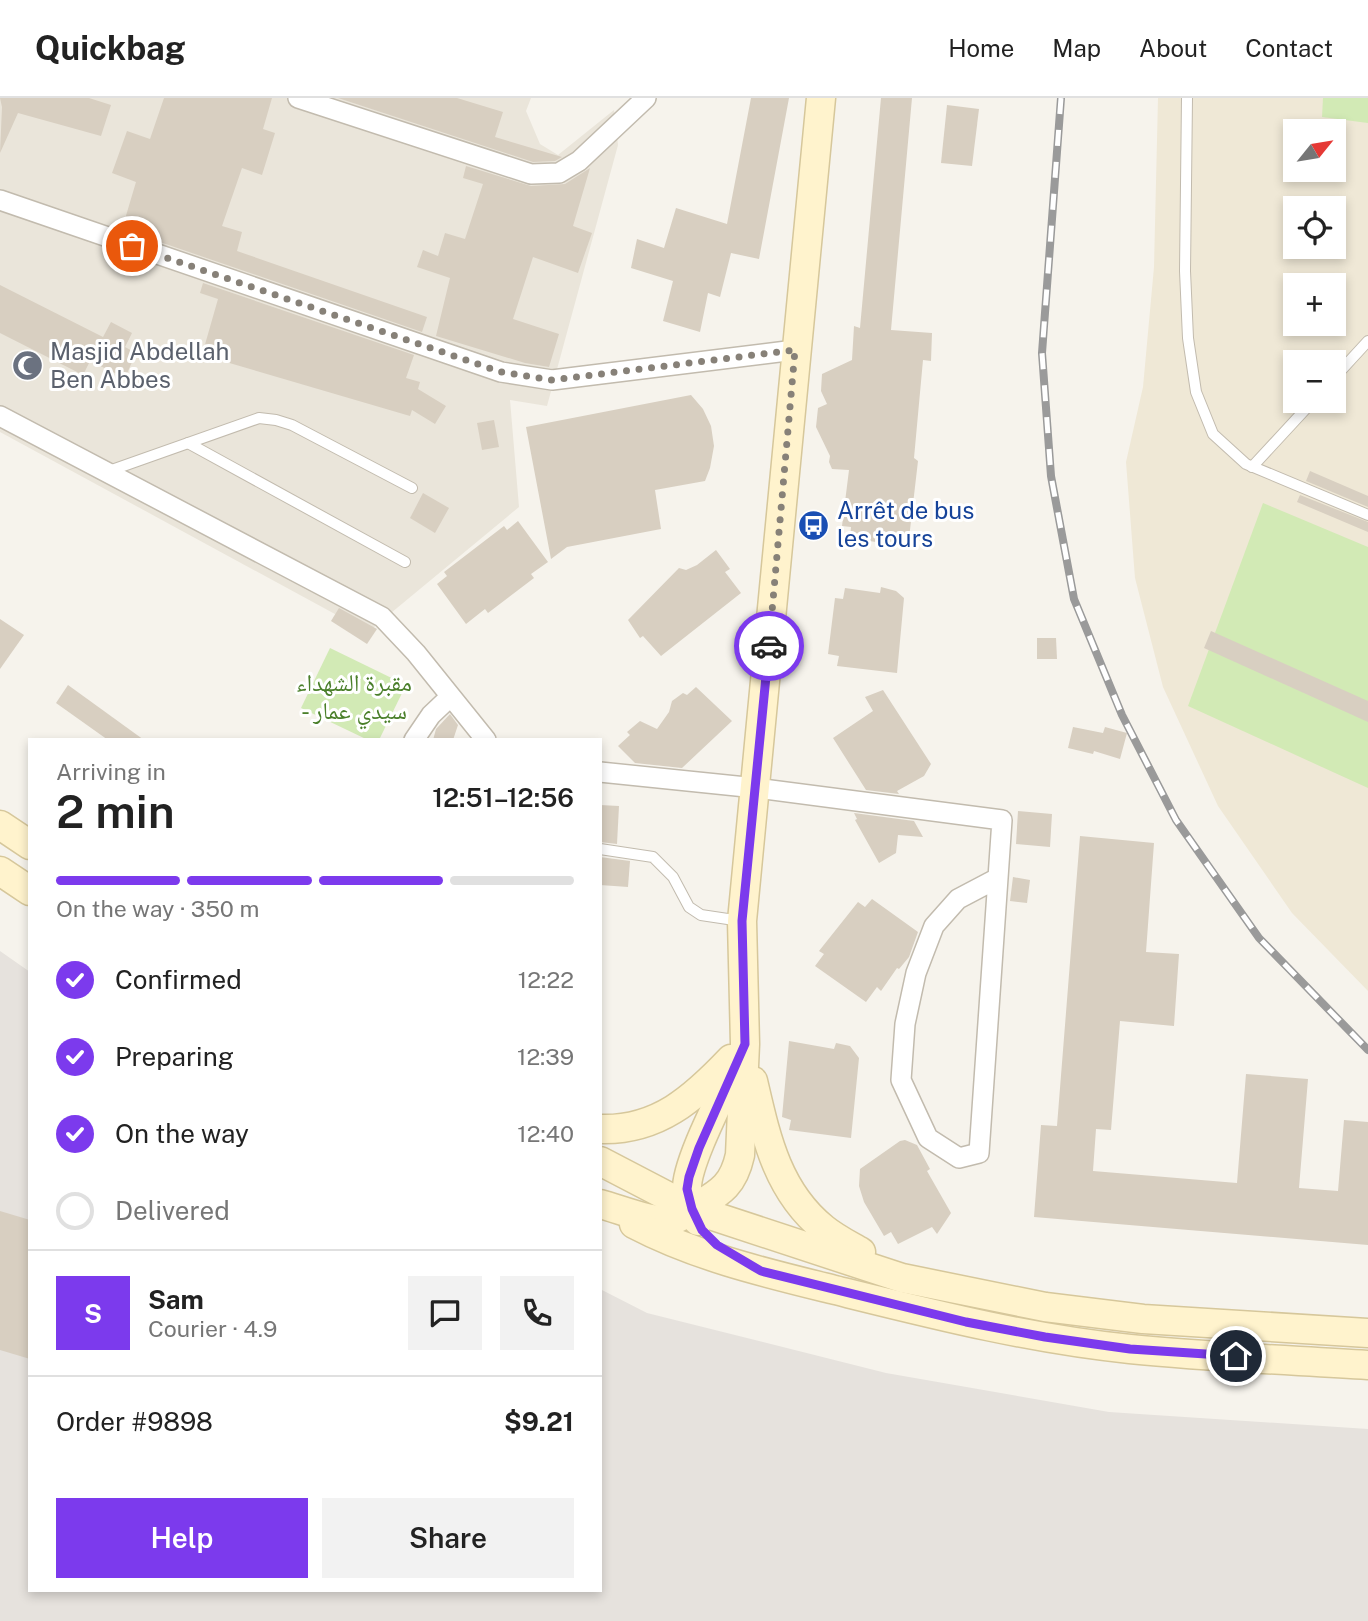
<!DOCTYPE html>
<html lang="en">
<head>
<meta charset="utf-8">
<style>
  body { margin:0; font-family:"Public Sans","Noto Naskh Arabic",sans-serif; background:#f2f2f2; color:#222; height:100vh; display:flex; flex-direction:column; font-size:26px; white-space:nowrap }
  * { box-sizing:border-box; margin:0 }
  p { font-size:23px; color:#767676 }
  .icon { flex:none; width:38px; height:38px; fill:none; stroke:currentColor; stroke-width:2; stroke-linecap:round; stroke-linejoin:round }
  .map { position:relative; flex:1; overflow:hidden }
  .panel { position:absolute; left:28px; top:640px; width:574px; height:854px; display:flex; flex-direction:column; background:#fff; border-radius:0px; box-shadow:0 4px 10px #0003 }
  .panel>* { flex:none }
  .needle { width:46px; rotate:60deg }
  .buttons { position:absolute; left:1283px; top:21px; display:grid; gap:14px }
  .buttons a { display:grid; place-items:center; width:63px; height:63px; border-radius:0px; background:#fff; box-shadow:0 4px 10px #0003; font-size:35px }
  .pin { position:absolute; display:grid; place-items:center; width:60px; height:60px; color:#fff; margin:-30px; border:4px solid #fff; border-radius:50%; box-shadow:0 2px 7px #0007 }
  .courier { position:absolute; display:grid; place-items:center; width:70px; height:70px; margin:-35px; border:5px solid #7c3aed; border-radius:50%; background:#fff; color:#222; box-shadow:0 2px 9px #0007 }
  .overview em { font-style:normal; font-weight:600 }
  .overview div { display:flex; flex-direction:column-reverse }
  .overview { display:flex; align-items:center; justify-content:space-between; height:119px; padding:0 28px }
  h1 { font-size:46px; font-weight:600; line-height:52px }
  .bar { display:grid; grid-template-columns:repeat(4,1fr); gap:10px 7px; align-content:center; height:84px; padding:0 28px }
  .bar i { height:9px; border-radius:5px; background:#e0e0e0 }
  .bar .active { background:#7c3aed }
  .bar p { grid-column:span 4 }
  .line { display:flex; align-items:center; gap:18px; padding:0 28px; border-top:2px solid #e0e0e0 }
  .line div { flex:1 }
  .round { display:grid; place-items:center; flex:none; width:74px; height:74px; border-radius:0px; background:#f2f2f2 }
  ol { padding:0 28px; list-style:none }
  li { display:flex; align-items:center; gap:21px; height:77px }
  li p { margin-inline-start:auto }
  li .icon { padding:7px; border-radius:50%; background:#7c3aed; color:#fff; stroke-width:4 }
  li:last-child { color:#767676 }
  li i { width:38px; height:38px; border:4px solid #e0e0e0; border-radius:50% }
  .primary-button { display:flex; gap:14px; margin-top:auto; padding:14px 28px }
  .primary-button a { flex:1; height:80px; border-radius:0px; background:#7c3aed; color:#fff; font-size:28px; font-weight:600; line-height:80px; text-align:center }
  .primary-button a+a { background:#f2f2f2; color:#222 }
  header { display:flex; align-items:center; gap:42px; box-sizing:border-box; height:98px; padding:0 35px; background:#fff; border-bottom:2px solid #e0e0e0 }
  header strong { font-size:33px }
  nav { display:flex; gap:38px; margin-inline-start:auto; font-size:24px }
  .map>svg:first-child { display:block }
</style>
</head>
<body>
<header>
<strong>Quickbag</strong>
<nav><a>Home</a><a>Map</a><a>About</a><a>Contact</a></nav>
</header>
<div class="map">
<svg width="1368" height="1523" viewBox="0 0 1368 1523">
  <rect width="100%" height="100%" fill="#f6f3ec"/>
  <polygon fill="#eae5da" points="0,0 531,0 526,13 540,46 558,57 614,12 618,47 547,308 510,302 519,409 368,534 0,334"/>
  <polygon fill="#e6e2dd" points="0,853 30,874 30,1493 600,1493 600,1191 647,1215 886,1275 1109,1314 1368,1331 1368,1523 0,1523"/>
  <path fill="#efe8d6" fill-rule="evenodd" d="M1158,0h210v893l-76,-78 -74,-107 -55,-119 -28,-109 -9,-116 17,-75 11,-120zM1295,33h39v39h-39zM1295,110h39v39h-39zM1295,187h39v39h-39zM1295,264h39v39h-39z"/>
  <g fill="#d2eab5">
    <polygon points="1323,0 1368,0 1368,25 1322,19"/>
    <polygon points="1263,405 1368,449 1368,690 1188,608"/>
    <polygon points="330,550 406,587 379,642 368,642 301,610"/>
  </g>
  <g fill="#d8cfc1">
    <polygon points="0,0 89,0 111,7 101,38 18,15 0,55 2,9"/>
    <polygon points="164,0 272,0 263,31 275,35 262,77 242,70 222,128 242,134 237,153 427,219 422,234 122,131 136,84 112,75 127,33 150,41"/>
    <polygon points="338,0 457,0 503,14 495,39 562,59 555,63 533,64"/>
    <polygon points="751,0 789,0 759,161 731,155 720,199 708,195 700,234 663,223 673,183 631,170 637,141 664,150 676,110 727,126"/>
    <polygon points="881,0 912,0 891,232 932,235 931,263 923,262 914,360 918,363 908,449 850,440 851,429 842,428 849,372 832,371 829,364 830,358 816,329 818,310 827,306 821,293 822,276 852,262 854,228 860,230"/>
    <polygon points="947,7 979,11 972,68 941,65"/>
    <polygon points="466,68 531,88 565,86 590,70 573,128 592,135 578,175 533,159 513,221 559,236 549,269 525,265 436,238 450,180 417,169 423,152 438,158 445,135 465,141 483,86 463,80"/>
    <polygon points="203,185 414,257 406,280 420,284 418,291 446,308 435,326 412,312 410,318 202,257 218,201 200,195"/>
    <polygon points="0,187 103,239 111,224 132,235 125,249 136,255 125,280 90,263 83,277 0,235"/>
    <polygon points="691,297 703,311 711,328 714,348 710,370 705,383 655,392 661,431 567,449 551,461 526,329"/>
    <polygon points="494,322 499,349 482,352 477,325"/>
    <polygon points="1310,373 1368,398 1368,409 1306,383"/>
    <polygon points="423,395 449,410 435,435 410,420"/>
    <polygon points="1300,397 1368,424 1368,434 1297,404"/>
    <polygon points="518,423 548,464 531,476 534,480 488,515 485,511 466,526 437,486 447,478 444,474 504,428 507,432"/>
    <polygon points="716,452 730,471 725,474 741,495 661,558 643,538 640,540 628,522 679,470 686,472 697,467"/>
    <polygon points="881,489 896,493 904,500 897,575 837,568 839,558 828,556 835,500 843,501 845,490 880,495"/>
    <polygon points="339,510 377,531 367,546 331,523"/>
    <polygon points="0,521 24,537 0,571"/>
    <polygon points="1211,533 1368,603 1368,624 1204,550"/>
    <polygon points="1037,540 1056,540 1057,561 1037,561"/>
    <polygon points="68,587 144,642 108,642 56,605"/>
    <polygon points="696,589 732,623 682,670 635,665 618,648 630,637 627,634 640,623 657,631 669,614 672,603 683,595 687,597"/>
    <polygon points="883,592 931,666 924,678 897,693 899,696 866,692 833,640 873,613 865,599"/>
    <polygon points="450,616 458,627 453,642 433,642 436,631"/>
    <polygon points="1073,629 1103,635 1105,629 1127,635 1120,661 1094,653 1093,656 1068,650"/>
    <polygon points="600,707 619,708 617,746 600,744"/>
    <polygon points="1018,713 1052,716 1050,749 1016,746"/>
    <polygon points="854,715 914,723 923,739 898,737 896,755 879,765 855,722 857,721"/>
    <polygon points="1080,738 1154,745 1146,854 1179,856 1174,928 1120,923 1111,1032 1096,1031 1093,1073 1237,1085 1246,976 1308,981 1299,1090 1338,1093 1344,1022 1368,1024 1368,1147 1034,1119 1041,1027 1057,1028"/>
    <polygon points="600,759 630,763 628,789 600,787"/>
    <polygon points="1013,779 1030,782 1027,805 1010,803"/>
    <polygon points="872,801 918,834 909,859 899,871 897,870 881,893 877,889 866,904 815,868 824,856 819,853 858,804 865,809"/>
    <polygon points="789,943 834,951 836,945 850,948 859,960 851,1040 789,1032 791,1022 782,1019"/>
    <polygon points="905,1042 917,1047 930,1071 927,1073 951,1115 937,1136 932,1129 898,1146 891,1134 884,1138 864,1104 859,1088 860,1071 900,1043"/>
    <polygon points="0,1113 30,1122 30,1261 0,1252"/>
  </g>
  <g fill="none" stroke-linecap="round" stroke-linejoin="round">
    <defs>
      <g id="lane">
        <polyline points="1187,0 1185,173 1188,240 1196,294 1213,336 1246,366 1368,417"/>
        <polyline points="1334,280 1368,243"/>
        <polyline points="188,345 405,464"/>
        <polyline points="1252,369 1313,303"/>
        <polyline points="109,373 259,320 276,322 292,327 412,390"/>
        <polyline points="600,751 653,759 673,779 689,809 701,817 741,823"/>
      </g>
      <g id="street">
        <polyline points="298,0 531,76 559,75 579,63 646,0"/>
        <polyline points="0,102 501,274 552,282 795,252"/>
        <polyline points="0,318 382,519 416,555 486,642"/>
        <polyline points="414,642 431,617 450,599"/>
        <polyline points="600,674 756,690 1002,722 979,1055 959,1060 928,1040 901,982 905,926 916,875 934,828 958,801 996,781"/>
      </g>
      <g id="secondary">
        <polyline points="0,727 30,747"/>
        <polyline points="0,773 30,793"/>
        <path d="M753,983c13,56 24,110 71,148 11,9 25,16 37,23"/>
        <path d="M600,1031c58,2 94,-31 131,-70"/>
        <polyline points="600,1063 692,1111 902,1180 1045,1209 1143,1221 1368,1235"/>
        <path d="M600,1106c19,5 50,18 69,17 9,-1 16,-8 24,-12 26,-16 40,-22 47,-54l5,-111 -3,-123 79,-823"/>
        <path d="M698,1123c-5,-10 -10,-21 -11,-32 -1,-27 39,-101 51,-129"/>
        <path d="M634,1126c63,33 132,49 201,66 97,24 195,49 295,59 79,8 159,11 238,16"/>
      </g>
    </defs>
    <use href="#lane" stroke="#c2bbae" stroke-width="12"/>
    <use href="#street" stroke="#c2bbae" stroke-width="22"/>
    <use href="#secondary" stroke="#d6c79b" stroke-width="31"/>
    <use href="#lane" stroke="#fff" stroke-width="10"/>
    <use href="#street" stroke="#fff" stroke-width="19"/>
    <use href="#secondary" stroke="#fff3cd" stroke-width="28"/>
    <defs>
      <polyline id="rail" points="1061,0 1042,255 1051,378 1074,501 1122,617 1176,722 1259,840 1368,952"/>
    </defs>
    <use href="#rail" stroke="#9a9a9a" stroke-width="8"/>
    <use href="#rail" stroke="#fff" stroke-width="5" stroke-dasharray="16" stroke-linecap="butt"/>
  </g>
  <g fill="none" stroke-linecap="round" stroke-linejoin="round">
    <polyline stroke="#878178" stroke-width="7" stroke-dasharray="0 12.6" points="132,148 501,274 552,282 795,252 769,548"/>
    <polyline stroke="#7c3aed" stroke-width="9" points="769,548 742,823 745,946 699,1050 689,1079 687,1091 692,1111 702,1132 717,1147 761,1173 966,1224 1045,1239 1130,1251 1236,1258"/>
  </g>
  <defs>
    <symbol id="mosque-disc" viewBox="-11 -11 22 22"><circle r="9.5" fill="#6b7280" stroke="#fff"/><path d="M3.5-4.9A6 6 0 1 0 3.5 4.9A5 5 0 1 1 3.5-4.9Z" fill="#fff"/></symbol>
    <symbol id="bus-disc" viewBox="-11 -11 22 22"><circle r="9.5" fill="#1a4fb4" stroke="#fff"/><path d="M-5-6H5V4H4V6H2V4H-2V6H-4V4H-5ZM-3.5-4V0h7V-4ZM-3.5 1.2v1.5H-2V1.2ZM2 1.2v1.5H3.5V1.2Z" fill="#fff"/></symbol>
  </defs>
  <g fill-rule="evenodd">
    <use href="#mosque-disc" x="10" y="250" width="35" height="35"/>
    <use href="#bus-disc" x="796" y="410" width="35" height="35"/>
  </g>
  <g text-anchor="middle" stroke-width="6" stroke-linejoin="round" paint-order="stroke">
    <g font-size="24" fill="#5b616d" stroke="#fff" text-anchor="start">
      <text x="50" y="262">Masjid Abdellah<tspan x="50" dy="28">Ben Abbes</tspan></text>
    </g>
    <g font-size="24" fill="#164399" stroke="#fff" text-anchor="start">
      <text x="837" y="421">Arrêt de bus<tspan x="837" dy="28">les tours</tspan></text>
    </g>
    <g font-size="24" fill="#4a7f2a" stroke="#fff">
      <text x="354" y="593">مقبرة الشهداء<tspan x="354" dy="28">- سيدي عمار</tspan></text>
    </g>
  </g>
</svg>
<div class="buttons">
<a><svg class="needle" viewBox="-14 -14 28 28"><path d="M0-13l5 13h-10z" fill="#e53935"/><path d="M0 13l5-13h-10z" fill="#767676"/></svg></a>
<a><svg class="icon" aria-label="locate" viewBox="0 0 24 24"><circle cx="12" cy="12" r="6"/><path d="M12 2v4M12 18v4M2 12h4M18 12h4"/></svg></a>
<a>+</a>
<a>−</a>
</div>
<div class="pin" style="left:132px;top:148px;background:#ea580c"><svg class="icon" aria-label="bag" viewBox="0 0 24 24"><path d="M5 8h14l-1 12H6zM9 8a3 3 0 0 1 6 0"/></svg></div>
<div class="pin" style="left:1236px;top:1258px;background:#1f2937"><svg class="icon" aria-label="home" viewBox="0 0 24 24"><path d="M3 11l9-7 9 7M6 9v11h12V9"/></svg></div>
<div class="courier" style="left:769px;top:548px"><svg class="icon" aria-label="car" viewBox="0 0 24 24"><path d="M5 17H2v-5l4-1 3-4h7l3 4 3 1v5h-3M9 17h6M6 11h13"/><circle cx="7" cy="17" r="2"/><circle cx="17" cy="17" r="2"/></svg></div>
<section class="panel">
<div class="overview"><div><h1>2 min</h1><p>Arriving in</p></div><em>12:51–12:56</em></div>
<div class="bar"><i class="active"></i><i class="active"></i><i class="active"></i><i></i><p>On the way · 350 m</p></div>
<ol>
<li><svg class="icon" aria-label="check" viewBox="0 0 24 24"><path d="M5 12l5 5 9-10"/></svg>Confirmed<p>12:22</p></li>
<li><svg class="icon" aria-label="check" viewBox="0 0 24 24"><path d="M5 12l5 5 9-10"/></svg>Preparing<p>12:39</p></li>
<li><svg class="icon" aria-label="check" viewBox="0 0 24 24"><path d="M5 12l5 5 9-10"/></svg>On the way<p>12:40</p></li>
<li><i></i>Delivered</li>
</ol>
<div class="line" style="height:126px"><b class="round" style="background:#7c3aed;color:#fff">S</b><div><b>Sam</b><p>Courier · 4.9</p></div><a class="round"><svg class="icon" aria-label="chat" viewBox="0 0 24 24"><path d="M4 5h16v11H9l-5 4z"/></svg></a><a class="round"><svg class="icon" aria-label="phone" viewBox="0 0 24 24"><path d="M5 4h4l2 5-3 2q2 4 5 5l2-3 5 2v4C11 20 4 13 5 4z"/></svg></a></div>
<div class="line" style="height:91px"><div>Order #9898</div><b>$9.21</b></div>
<div class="primary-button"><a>Help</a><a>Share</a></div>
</section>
</div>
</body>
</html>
